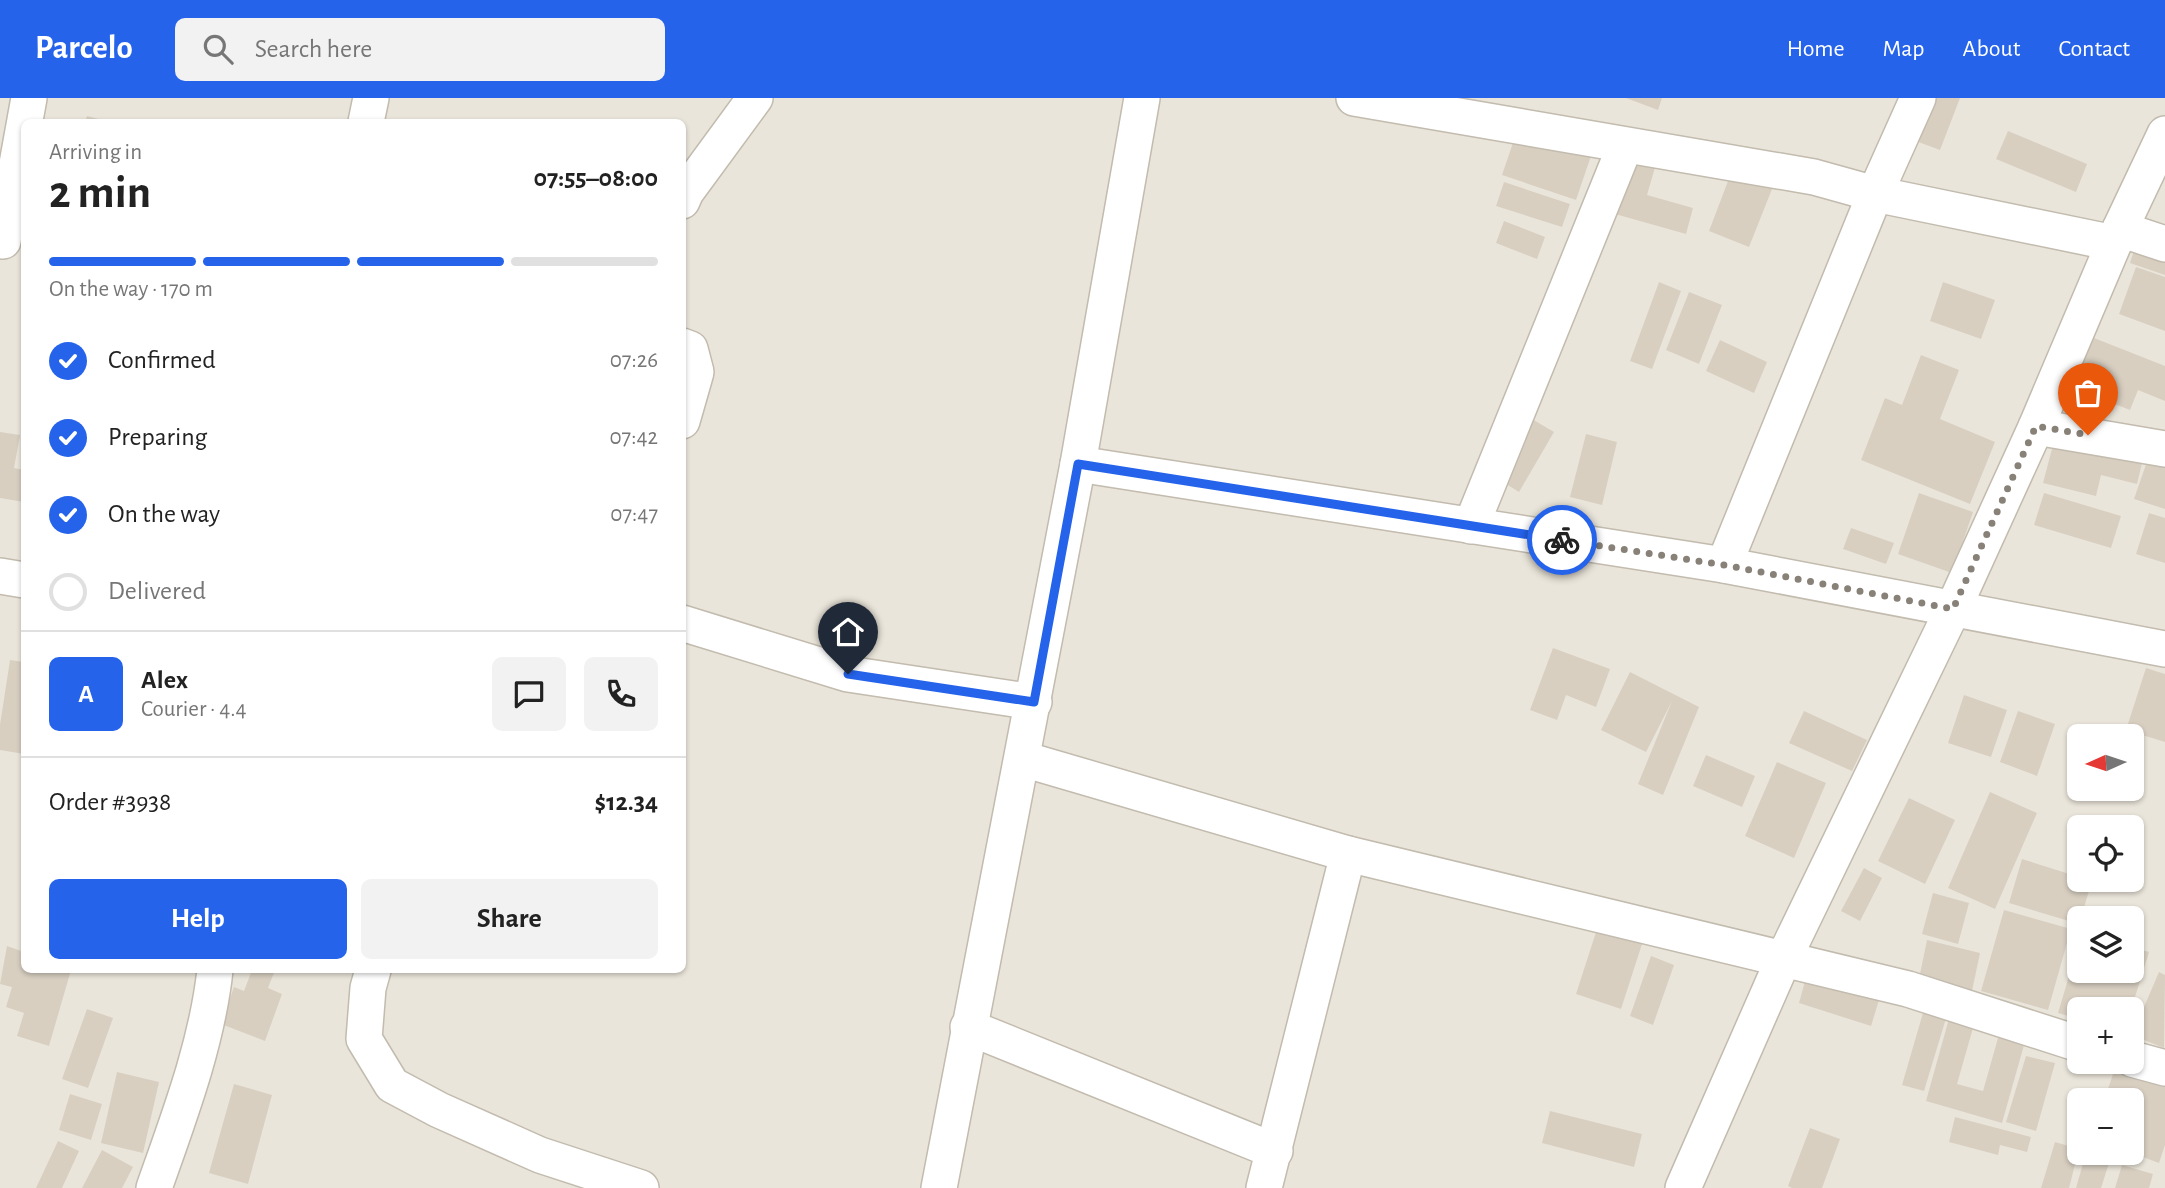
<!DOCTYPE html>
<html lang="en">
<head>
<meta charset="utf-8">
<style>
  body { margin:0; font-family:"Alegreya Sans",sans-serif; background:#f2f2f2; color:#222; height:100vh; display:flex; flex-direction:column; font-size:26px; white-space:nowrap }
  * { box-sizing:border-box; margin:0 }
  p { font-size:23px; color:#767676 }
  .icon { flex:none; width:38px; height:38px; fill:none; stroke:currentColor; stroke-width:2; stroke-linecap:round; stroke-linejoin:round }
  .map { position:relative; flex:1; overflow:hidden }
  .details { position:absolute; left:21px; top:21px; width:665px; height:854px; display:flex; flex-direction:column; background:#fff; border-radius:10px; box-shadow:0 2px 5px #0004 }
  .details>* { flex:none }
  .needle { width:46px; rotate:267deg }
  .controls { position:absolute; left:2067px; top:626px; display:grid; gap:14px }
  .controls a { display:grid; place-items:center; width:77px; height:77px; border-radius:10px; background:#fff; box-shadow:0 2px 5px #0004; font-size:35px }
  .pin { position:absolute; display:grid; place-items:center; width:60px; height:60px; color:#fff; margin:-72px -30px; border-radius:50% 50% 50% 0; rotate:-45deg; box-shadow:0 0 7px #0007 }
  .pin .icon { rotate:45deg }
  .courier { position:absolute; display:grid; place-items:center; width:70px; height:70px; margin:-35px; border:5px solid #2563eb; border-radius:50%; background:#fff; color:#222; box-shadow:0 2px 9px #0007 }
  .headline em { font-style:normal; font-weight:700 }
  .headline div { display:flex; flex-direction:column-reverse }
  .headline { display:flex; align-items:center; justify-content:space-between; height:119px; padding:0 28px }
  h1 { font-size:46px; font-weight:700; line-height:52px }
  .bar { display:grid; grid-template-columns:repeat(4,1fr); gap:10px 7px; align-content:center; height:84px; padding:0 28px }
  .bar i { height:9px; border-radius:5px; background:#e0e0e0 }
  .bar .selected { background:#2563eb }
  .bar p { grid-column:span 4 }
  .line { display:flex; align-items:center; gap:18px; padding:0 28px; border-top:2px solid #e0e0e0 }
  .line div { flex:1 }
  .round { display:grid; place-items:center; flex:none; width:74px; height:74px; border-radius:10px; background:#f2f2f2 }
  ol { padding:0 28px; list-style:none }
  li { display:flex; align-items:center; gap:21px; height:77px }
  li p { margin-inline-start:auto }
  li .icon { padding:7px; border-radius:50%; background:#2563eb; color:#fff; stroke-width:4 }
  li:last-child { color:#767676 }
  li i { width:38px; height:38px; border:4px solid #e0e0e0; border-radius:50% }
  .cta { display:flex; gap:14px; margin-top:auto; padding:14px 28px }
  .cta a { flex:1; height:80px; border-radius:10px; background:#2563eb; color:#fff; font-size:28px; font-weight:700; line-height:80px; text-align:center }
  .cta a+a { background:#f2f2f2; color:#222 }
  header { display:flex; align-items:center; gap:42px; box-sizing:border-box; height:98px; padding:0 35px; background:#2563eb; color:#fff }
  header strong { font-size:33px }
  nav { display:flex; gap:38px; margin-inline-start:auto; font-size:24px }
  .search { width:490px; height:63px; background:#f2f2f2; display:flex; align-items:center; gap:18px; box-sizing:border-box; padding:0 24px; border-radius:10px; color:#767676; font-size:26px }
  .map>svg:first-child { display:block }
</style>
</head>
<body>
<header>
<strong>Parcelo</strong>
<div class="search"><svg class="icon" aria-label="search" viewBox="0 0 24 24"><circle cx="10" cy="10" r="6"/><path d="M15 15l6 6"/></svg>Search here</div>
<nav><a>Home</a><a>Map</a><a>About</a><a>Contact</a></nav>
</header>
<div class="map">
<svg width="2165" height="1090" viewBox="0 0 2165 1090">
  <rect width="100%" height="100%" fill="#f6f3ec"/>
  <path fill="#eae5da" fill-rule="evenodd" d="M0,0h2165v1090h-2165zM24,24h658v848h-658zM2079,639h53v52h-53zM2079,730h53v52h-53zM2079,821h53v52h-53zM2079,912h53v52h-53zM2079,1003h53v52h-53z"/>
  <g fill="#d8cfc1">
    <polygon points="1626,0 1662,0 1658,12"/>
    <polygon points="1929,0 1960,0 1940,52 1913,42"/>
    <polygon points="87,18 110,24 85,24"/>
    <polygon points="1518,30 1592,55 1576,102 1502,77"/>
    <polygon points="2008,33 2087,66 2076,94 1996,61"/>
    <polygon points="1633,51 1658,59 1647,97 1693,110 1686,136 1615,116"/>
    <polygon points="1733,70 1774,86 1749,149 1709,133"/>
    <polygon points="1504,84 1570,106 1562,129 1496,108"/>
    <polygon points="1504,123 1545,139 1537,161 1496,145"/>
    <polygon points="2138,140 2165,149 2165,177 2130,165"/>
    <polygon points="2136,169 2165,179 2165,233 2119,216"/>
    <polygon points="1659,184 1681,193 1652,271 1630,263"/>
    <polygon points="1943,184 1995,202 1981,241 1930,223"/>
    <polygon points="1689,194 1722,207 1699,266 1666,252"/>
    <polygon points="2089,238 2165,268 2165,303 2138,292 2130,312 2069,288"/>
    <polygon points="1720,242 1767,264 1754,295 1706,273"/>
    <polygon points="1921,257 1959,272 1940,321 1995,344 1970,406 1861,362 1885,300 1902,307"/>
    <polygon points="1532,321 1554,334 1519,394 1498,381"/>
    <polygon points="0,334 20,337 14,370 24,372 24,404 0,400"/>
    <polygon points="1586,336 1617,344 1602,407 1570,399"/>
    <polygon points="2054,343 2143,361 2137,386 2101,377 2096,398 2043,385"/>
    <polygon points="2152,349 2165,354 2165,411 2134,401"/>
    <polygon points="1919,395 1973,414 1952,475 1898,456"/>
    <polygon points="2044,395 2121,418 2111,450 2034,427"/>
    <polygon points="2149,415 2165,420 2165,465 2136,456"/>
    <polygon points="1851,430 1894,445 1886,466 1843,451"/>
    <polygon points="1553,550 1610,571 1596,609 1566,597 1557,622 1530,612"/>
    <polygon points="10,562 24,564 24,656 0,652 0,627"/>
    <polygon points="2146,570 2165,576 2165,644 2126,632"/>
    <polygon points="1630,574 1699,609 1663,697 1638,686 1672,603 1646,654 1601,632"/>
    <polygon points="1964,597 2007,612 1991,659 1948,645"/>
    <polygon points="1804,613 1867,642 1852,673 1789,645"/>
    <polygon points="2018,613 2055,626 2037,678 2000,664"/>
    <polygon points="1706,657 1755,678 1742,709 1693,688"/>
    <polygon points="1777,664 1826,685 1794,760 1745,738"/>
    <polygon points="2092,691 2108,691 2106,697"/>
    <polygon points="1990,694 2037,715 1995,811 1948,790"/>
    <polygon points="1909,700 1955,722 1925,786 1878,763"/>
    <polygon points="2022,761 2079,779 2079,782 2092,783 2079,826 2009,805"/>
    <polygon points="1864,770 1882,780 1860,823 1841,813"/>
    <polygon points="1933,795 1969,805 1958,846 1922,836"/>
    <polygon points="2004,812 2071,831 2048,912 1981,893"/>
    <polygon points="1597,831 1642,846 1621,911 1576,896"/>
    <polygon points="1927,842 1980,855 1972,893 1919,881"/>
    <polygon points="7,848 24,854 24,872 71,872 49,948 17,938 24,915 6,909 12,889 0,886"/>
    <polygon points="2078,848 2079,873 2132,873 2132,849 2149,854 2131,912 2079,912 2079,921 2058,915"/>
    <polygon points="1651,858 1674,867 1653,927 1630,918"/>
    <polygon points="252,872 275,872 268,890 282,896 265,943 221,926 234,889 244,893"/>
    <polygon points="2159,874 2165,877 2164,950 2132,937"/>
    <polygon points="1807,876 1880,899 1871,928 1799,905"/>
    <polygon points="1925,908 1947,917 1924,993 1902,987"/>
    <polygon points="87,911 113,920 88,990 62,981"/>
    <polygon points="1950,917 1975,923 1957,986 1983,993 2000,933 2026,940 2002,1025 1926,1003"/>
    <polygon points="2026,958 2055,965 2036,1033 2006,1024"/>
    <polygon points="2117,964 2165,977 2165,1047 2159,1065 2132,1055 2132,1003 2104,1003"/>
    <polygon points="117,974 159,984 143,1055 101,1045"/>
    <polygon points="234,986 272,997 248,1086 209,1075"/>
    <polygon points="70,996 102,1006 91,1042 59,1032"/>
    <polygon points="1550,1013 1642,1036 1634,1069 1542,1045"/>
    <polygon points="1955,1019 2031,1039 2027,1054 2000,1047 1998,1057 1949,1044"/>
    <polygon points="1810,1030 1840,1041 1822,1090 1792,1090 1788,1088"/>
    <polygon points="58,1043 79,1053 62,1090 36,1090"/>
    <polygon points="2055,1044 2079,1051 2069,1090 2041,1090"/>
    <polygon points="102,1052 133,1069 122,1090 82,1090"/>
    <polygon points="2086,1055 2110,1062 2101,1090 2076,1090"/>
    <polygon points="2122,1067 2153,1076 2149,1090 2115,1090"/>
  </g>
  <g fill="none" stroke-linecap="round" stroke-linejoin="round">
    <defs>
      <g id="minor">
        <polyline points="1354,0 1814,79 1875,96 2114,145"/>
        <polyline points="366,24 371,0"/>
        <polyline points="682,103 686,94 755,0"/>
        <polyline points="2120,131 2165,146"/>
        <polyline points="3,143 29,0"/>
        <polyline points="682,248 690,251 696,274 682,323"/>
        <polyline points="2036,329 2165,351"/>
        <polyline points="1078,366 1724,467 2165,551"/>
        <polyline points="1471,428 1625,48"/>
        <polyline points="1724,467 1875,96 1918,0"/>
        <polyline points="0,478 24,482"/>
        <polyline points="682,525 848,576 1034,604"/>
        <polyline points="1023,661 1348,756 1908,891 2079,946"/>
        <polyline points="373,872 368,890 364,941 392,987 439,1012 540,1057 641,1090"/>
        <polyline points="968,929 1275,1053"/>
        <polyline points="2132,961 2165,970"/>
        <path d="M154,1090c25,-71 53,-144 61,-218"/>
        <polyline points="939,1090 1078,366 1142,0"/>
        <polyline points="1264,1090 1348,756"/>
        <polyline points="1683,1090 1784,860 1953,511 2036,329 2120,131 2165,36"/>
      </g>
    </defs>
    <use href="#minor" stroke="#c2bbae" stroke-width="38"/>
    <use href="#minor" stroke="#fff" stroke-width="35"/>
  </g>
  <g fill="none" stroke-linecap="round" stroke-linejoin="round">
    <polyline stroke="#878178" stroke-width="7" stroke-dasharray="0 12.6" points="1562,442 1724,467 1953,511 2036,328 2088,337"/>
    <polyline stroke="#2563eb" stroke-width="9" points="848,576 1034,604 1078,366 1562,442"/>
  </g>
</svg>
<div class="controls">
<a><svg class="needle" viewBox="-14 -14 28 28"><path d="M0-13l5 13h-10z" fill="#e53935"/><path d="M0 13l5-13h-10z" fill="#767676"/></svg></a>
<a><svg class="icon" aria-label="locate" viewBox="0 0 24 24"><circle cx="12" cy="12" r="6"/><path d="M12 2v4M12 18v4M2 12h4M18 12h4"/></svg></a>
<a><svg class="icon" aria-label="layers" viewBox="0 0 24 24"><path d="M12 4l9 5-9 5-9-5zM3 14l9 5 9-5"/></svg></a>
<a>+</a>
<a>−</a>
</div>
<div class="pin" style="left:2088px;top:337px;background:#ea580c"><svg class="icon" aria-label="bag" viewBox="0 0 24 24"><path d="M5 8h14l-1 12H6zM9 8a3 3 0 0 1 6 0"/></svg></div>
<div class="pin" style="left:848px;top:576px;background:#1f2937"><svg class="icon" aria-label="home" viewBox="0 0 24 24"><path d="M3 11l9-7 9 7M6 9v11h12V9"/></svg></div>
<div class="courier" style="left:1562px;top:442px"><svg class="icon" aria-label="bike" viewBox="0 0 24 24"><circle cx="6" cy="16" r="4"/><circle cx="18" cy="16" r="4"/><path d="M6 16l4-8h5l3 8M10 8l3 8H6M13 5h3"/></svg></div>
<section class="details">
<div class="headline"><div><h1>2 min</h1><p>Arriving in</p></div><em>07:55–08:00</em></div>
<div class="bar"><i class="selected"></i><i class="selected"></i><i class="selected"></i><i></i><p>On the way · 170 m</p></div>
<ol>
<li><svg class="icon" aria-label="check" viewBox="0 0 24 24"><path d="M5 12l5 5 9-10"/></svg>Confirmed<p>07:26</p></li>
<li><svg class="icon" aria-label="check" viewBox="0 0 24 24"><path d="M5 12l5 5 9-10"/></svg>Preparing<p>07:42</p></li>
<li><svg class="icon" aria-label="check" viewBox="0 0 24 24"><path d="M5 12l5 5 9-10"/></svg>On the way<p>07:47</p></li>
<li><i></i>Delivered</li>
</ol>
<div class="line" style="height:126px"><b class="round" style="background:#2563eb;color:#fff">A</b><div><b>Alex</b><p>Courier · 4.4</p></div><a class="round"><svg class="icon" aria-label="chat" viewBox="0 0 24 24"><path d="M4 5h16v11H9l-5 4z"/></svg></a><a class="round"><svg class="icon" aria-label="phone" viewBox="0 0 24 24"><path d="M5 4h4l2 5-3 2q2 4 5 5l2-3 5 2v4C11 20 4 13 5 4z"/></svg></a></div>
<div class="line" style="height:91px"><div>Order #3938</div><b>$12.34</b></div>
<div class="cta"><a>Help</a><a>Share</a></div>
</section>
</div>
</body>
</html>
